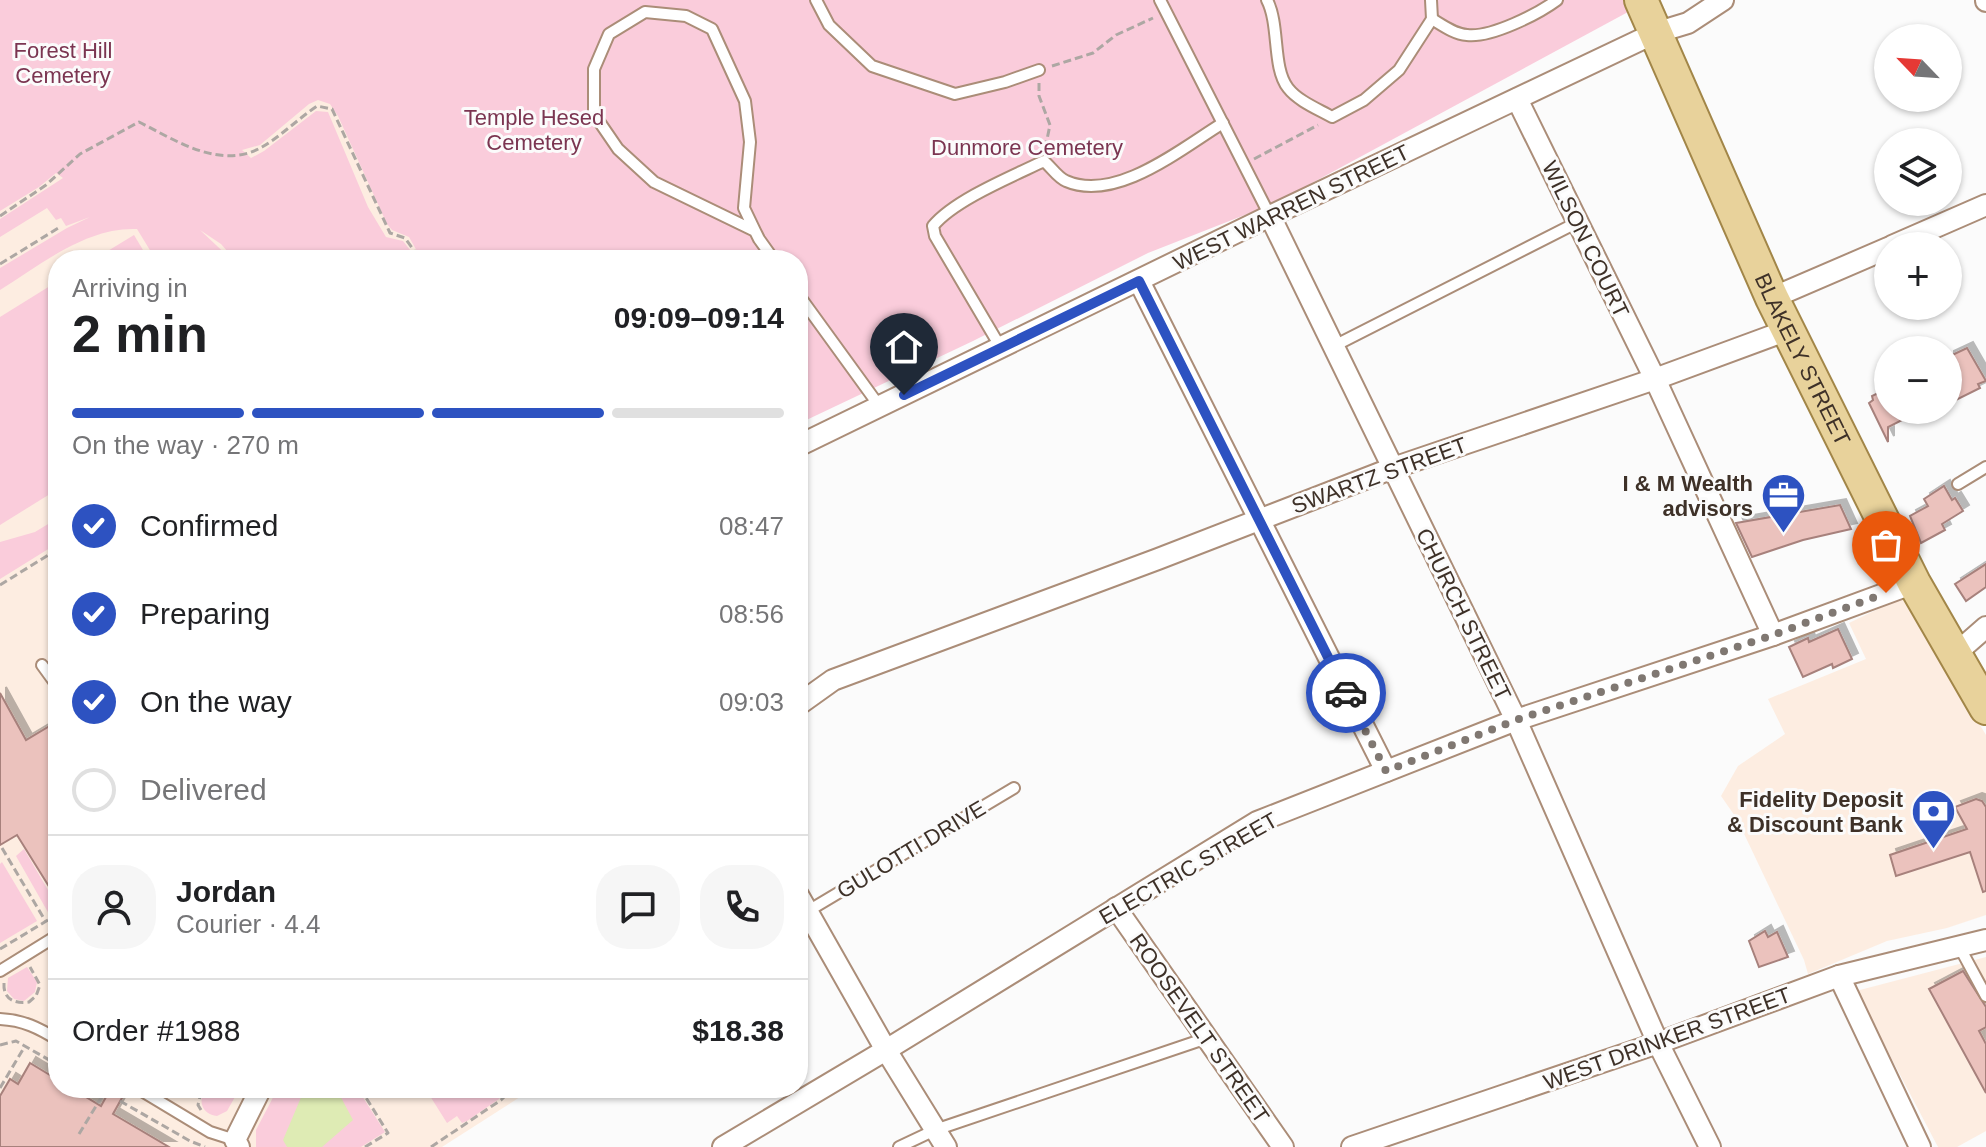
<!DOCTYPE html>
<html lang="en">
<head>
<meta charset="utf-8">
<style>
  body { margin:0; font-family:Arial,sans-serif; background:#f6f6f6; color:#202124; height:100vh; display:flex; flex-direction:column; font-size:30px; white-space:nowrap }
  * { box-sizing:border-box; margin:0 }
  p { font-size:26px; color:#757577 }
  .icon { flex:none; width:44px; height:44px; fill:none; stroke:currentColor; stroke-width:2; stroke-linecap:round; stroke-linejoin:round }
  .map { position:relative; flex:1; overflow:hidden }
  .sheet { position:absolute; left:48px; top:250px; width:760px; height:848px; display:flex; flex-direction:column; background:#fff; border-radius:32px; box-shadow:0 2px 6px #0004 }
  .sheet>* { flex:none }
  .needle { width:52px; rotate:295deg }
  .controls { position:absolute; left:1874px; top:24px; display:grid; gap:16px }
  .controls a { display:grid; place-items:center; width:88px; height:88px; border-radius:50%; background:#fff; box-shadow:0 2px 6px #0004; font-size:40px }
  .pin { position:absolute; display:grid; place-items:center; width:68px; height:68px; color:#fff; margin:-82px -34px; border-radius:50% 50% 50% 0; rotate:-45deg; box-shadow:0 0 8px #0007 }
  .pin .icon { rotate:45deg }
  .courier { position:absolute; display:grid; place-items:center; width:80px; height:80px; margin:-40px; border:6px solid #2d52c1; border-radius:50%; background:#fff; color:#222; box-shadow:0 2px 10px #0007 }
  .head em { font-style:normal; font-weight:800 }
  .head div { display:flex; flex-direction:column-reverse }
  .head { display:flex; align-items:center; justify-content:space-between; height:136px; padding:0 24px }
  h1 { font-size:52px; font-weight:800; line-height:60px }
  .bar { display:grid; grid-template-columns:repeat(4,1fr); gap:12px 8px; align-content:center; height:96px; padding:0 24px }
  .bar i { height:10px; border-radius:6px; background:#e0e0e0 }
  .bar .current { background:#2d52c1 }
  .bar p { grid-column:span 4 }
  .line { display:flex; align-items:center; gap:20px; padding:0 24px; border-top:2px solid #e0e0e0 }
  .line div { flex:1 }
  .round { display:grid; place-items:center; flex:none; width:84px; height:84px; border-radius:32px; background:#f6f6f6 }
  ol { padding:0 24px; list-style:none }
  li { display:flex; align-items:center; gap:24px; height:88px }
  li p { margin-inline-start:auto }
  li .icon { padding:8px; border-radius:50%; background:#2d52c1; color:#fff; stroke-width:4 }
  li:last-child { color:#757577 }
  li i { width:44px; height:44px; border:4px solid #e0e0e0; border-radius:50% }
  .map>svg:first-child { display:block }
</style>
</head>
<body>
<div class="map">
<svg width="1986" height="1147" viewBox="0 0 1986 1147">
  <defs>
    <filter id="shadow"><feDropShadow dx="6" dy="-6" stdDeviation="0" flood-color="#0004"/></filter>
  </defs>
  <rect width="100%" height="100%" fill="#fbfbfb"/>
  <g fill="#fdede1">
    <polygon points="329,66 392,183 429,260 58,260 58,1088 534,1088 442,1147 0,1147 0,178"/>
    <polygon points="1903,597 1986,735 1986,915 1947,928 1887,941 1808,974 1804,960 1737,819 1721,796 1738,766 1785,734 1768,699 1866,659 1849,623"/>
    <polygon points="1986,957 1986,1131 1957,1147 1938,1147 1856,991"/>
  </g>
  <g fill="#faccdb">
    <path d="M0,0h1623l5,12 -353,191 -127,50 -175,88 -175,83v-164h-376l-13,-23 -17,-7 -5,-6 -49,-108 -8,-12 -12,-4 -9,4 -49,41 -18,5 9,8 13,-7 52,-40 12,1 40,95 18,30 17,4 15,19h-183l-14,-16 -21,-14 32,30h-76l-19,-31c-51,-2 -95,35 -137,61v-22l67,-40 23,-11 -24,9 -5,-8 -5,2 -9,-12 -47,29v-18l63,-41 -7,-5 -17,14 -39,24z"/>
    <polygon points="134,235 149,260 93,260"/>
    <polygon points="58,281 58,489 0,525 0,317"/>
    <polygon points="58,518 58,543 0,579 0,542 35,532"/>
    <polygon points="24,849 55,902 58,902 58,909 49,914 16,856"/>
    <polygon points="2,862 37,921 0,943 0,864"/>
    <polygon points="27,967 37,982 35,992 24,1001 14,999 7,991 8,978"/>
    <path d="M205,1088h35l-13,23 -10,5c-16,-2 -19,-16 -12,-28z"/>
    <polygon points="278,1088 357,1088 385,1132 361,1147 256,1147 256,1130"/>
    <polygon points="425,1088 509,1088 499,1099 467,1121 462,1123 457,1116 447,1123"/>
  </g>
  <polygon fill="#deebb4" points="305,1088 336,1088 353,1120 322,1147 287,1147 283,1140"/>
  <g fill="#ebc2bd" stroke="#a7817c" stroke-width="2" filter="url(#shadow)">
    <polygon points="1967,348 1986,381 1978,384 1980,388 1948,404 1948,357"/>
    <polygon points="1888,388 1888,410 1922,410 1888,427 1888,442 1869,403 1873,400 1872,396"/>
    <polygon points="1944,486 1952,500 1955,498 1963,511 1942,524 1945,530 1921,543 1910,516 1928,506 1924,499"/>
    <polygon points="1840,505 1851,529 1803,540 1752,557 1736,523"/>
    <polygon points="1986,564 1986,587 1966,601 1955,584"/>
    <polygon points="1838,629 1852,659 1833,668 1832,664 1803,677 1789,647 1808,638 1809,642"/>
    <polygon points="0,693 26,740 58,721 58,901 17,835 0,845"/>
    <polygon points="1976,799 1982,801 1986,807 1986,891 1983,892 1970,852 1896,876 1890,855 1967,829 1955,807"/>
    <polygon points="1765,931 1768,937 1777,932 1788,957 1759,967 1749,941"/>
    <polygon points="1963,971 1986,1007 1986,1027 1979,1031 1986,1044 1986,1093 1929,989"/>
    <polygon points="30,1063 58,1080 58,1088 71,1088 101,1106 111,1088 123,1096 113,1114 169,1147 0,1147 0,1096 10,1079 18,1084"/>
  </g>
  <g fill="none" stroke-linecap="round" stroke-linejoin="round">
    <defs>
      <g id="lane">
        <polyline points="816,0 829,25 872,66 955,94 1005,82 1039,70"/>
        <polyline points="1160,0 1270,216"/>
        <path d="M1267,0c13,25 5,68 21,88 10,13 30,21 44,29l32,-17 35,-30 33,-51 -1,-19"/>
        <path d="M1432,19c10,6 22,15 35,16 24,3 71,-21 90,-35"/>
        <polyline points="755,231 654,182 618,149 594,114 594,69 609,34 645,12 686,16 712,29 745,101 750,142 744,208 755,231 759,239 774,260"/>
        <polyline points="798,294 880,407"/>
        <polyline points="1334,346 1578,222"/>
        <path d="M1001,348l-66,-112 -2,-10c21,-26 80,-50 111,-65 7,6 14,17 22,20 50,22 116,-33 157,-58"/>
        <polyline points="1958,484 1986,467"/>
        <polyline points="42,665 58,687"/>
        <polyline points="808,911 1014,788"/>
        <polyline points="1960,948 1986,996"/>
        <polyline points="0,971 58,935"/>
        <path d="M0,1019c23,1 39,9 58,21"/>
        <polyline points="137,1088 210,1132 235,1140"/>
        <polyline points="899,1147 935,1130 1207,1038"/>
      </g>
      <g id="street">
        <polyline points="1986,0 1986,1"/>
        <polyline points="1517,99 1655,379 1773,635"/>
        <polyline points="1270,216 1516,720 1658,1043 1710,1147"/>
        <polyline points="1892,246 1986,205"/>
        <polyline points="1139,281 1386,771"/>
        <polyline points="1772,298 1888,248"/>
        <polyline points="798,446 1270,216 1655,33 1688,23 1723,0"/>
        <polyline points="1954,655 1986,627"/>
        <polyline points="798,705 833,680 1158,559 1393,468 1655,379 1788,330"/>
        <polyline points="798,895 886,1050 946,1147"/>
        <polyline points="1116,908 1283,1147"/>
        <polyline points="1839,976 1920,1147"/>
        <polyline points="239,1147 235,1140 261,1088"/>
        <polyline points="723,1147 886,1050 1257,822 1516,720 1773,635 1914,583"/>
        <polyline points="1352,1147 1658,1043 1839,976 1986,940"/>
      </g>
      <g id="primary">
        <path id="s1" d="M1641,0l131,298 142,285 72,125"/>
      </g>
    </defs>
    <use href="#lane" stroke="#ab8d78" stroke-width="14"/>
    <use href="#street" stroke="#ab8d78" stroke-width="24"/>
    <use href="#primary" stroke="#a28648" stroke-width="36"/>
    <g stroke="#ada7a3" stroke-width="3" stroke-dasharray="8 4" stroke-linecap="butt">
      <polyline points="1052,66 1093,53 1116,35 1153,18"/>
      <polyline points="1039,83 1039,96 1050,125 1045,149"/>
      <polyline points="1254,159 1318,125"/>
      <path d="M0,216l46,-31 34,-31 59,-32c36,18 82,49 123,25 19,-11 36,-28 55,-41l15,3 58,124 15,5 16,22"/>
      <polyline points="0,264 60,227"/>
      <polyline points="0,585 58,549"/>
      <polyline points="2,848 46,922"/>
      <polyline points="0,949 58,914"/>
      <path d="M4,983c-1,16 10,21 25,19l7,-6 4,-11 -10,-18"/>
      <polyline points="0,1045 16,1041 58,1065"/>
      <polyline points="0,1088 25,1046"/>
      <polyline points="97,1088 108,1094"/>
      <polyline points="360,1088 388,1133 365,1147"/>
      <polyline points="120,1101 190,1141 205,1147"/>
      <polyline points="201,1110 198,1105 202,1088"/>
      <polyline points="79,1134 107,1088"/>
      <polyline points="431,1147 501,1100 513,1088"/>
    </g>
    <use href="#lane" stroke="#fff" stroke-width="10"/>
    <use href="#street" stroke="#fff" stroke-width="20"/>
    <use href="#primary" stroke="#e8d29b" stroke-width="32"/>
  </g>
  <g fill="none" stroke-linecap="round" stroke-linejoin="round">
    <polyline stroke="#807872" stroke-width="8" stroke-dasharray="0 14.4" points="1346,693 1386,771 1516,720 1773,635 1886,593"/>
    <polyline stroke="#2d52c1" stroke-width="10" points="904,395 1139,281 1346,693"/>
  </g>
  <defs>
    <symbol id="office-pin" viewBox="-11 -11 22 30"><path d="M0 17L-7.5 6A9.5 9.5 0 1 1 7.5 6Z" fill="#2d52c1" stroke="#fbfbfb"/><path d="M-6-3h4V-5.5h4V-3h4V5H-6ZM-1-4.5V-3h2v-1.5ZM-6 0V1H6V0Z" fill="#fff"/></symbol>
    <symbol id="bank-pin" viewBox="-11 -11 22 30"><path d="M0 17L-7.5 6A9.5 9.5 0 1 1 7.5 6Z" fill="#2d52c1" stroke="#fbfbfb"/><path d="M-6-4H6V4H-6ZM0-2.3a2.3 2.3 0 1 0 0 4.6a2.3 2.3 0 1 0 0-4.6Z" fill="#fff"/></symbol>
  </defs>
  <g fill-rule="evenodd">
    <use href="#office-pin" x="1758" y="470" width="51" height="69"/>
    <use href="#bank-pin" x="1908" y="786" width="51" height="69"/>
  </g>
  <g text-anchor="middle" stroke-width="6" stroke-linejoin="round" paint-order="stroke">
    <g font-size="22" fill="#7b3551" stroke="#fbfbfb">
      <text x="63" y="58">Forest Hill<tspan x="63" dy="25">Cemetery</tspan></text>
      <text x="534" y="125">Temple Hesed<tspan x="534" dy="25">Cemetery</tspan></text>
      <text x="1027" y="155">Dunmore Cemetery</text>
    </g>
    <g font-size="22" fill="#3e3128" stroke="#fbfbfb">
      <text transform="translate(1291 207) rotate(-26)" y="8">WEST WARREN STREET</text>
      <text transform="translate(1586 239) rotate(64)" y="8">WILSON COURT</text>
      <text dy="8" stroke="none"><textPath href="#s1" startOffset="394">BLAKELY STREET</textPath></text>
      <text transform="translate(1379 475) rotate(-20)" y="8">SWARTZ STREET</text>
      <text transform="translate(1464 614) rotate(64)" y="8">CHURCH STREET</text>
      <text transform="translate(911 849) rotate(-31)" y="8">GULOTTI DRIVE</text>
      <text transform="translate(1188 868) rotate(-30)" y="8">ELECTRIC STREET</text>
      <text transform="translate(1200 1028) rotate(55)" y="8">ROOSEVELT STREET</text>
      <text transform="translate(1667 1038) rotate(-20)" y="8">WEST DRINKER STREET</text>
    </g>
    <g font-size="22" font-weight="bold" fill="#3e3128" stroke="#fbfbfb" text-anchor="end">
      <text x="1753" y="491">I &amp; M Wealth<tspan x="1753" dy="25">advisors</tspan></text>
      <text x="1903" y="807">Fidelity Deposit<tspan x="1903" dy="25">&amp; Discount Bank</tspan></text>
    </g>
  </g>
</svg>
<div class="controls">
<a><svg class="needle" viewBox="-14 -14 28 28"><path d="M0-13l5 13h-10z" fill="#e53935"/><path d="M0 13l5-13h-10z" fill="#757577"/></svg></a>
<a><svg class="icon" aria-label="layers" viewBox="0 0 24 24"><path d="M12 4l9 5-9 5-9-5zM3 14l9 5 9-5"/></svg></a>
<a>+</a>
<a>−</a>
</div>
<div class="pin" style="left:1886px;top:593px;background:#ea580c"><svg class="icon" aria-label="bag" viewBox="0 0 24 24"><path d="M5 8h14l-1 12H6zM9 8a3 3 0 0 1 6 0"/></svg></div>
<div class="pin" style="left:904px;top:395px;background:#1f2937"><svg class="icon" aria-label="home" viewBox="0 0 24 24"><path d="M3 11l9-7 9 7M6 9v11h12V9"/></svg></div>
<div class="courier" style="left:1346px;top:693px"><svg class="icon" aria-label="car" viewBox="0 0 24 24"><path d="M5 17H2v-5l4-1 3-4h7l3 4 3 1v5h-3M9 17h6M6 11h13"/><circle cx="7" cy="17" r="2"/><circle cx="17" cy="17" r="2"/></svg></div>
<section class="sheet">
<div class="head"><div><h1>2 min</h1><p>Arriving in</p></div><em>09:09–09:14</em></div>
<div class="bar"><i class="current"></i><i class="current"></i><i class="current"></i><i></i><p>On the way · 270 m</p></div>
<ol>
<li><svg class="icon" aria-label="check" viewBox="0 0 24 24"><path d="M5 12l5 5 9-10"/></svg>Confirmed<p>08:47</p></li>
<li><svg class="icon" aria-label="check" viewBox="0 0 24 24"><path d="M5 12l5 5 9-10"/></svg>Preparing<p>08:56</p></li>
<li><svg class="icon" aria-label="check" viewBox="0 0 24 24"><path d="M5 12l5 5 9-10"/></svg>On the way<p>09:03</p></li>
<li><i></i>Delivered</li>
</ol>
<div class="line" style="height:144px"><a class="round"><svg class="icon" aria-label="person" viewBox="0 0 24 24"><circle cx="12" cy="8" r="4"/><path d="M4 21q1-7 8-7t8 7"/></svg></a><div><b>Jordan</b><p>Courier · 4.4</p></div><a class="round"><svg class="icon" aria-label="chat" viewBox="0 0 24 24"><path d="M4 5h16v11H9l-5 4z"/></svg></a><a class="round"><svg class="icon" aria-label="phone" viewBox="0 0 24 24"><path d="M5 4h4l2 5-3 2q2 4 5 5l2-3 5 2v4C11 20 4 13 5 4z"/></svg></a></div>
<div class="line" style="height:104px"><div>Order #1988</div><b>$18.38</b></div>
</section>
</div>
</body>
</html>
